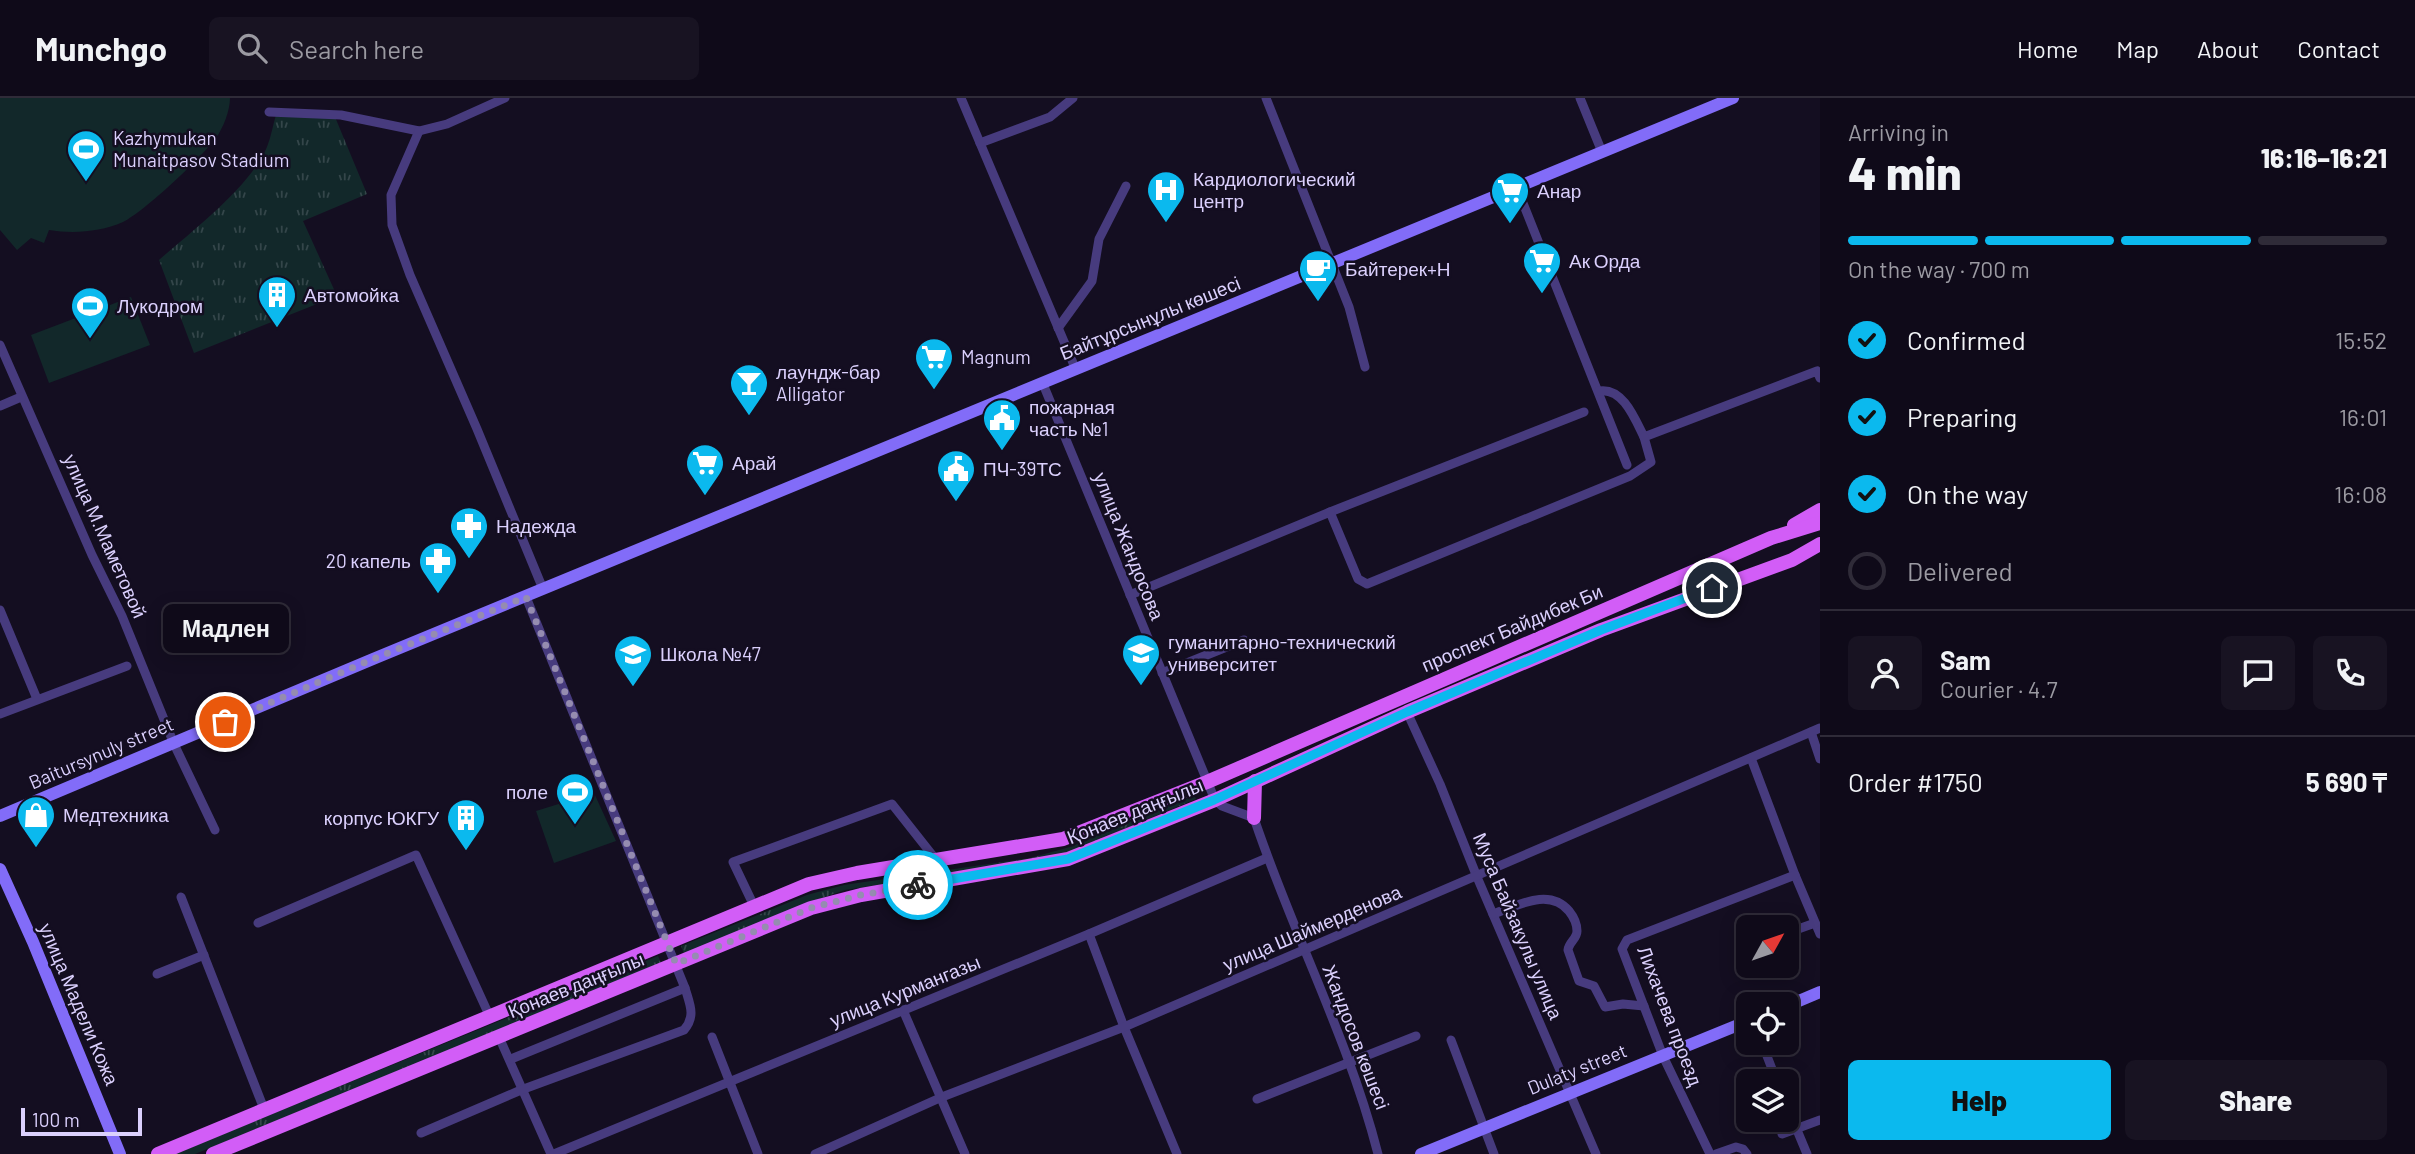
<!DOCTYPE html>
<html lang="en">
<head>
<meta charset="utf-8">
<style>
  body { margin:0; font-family:Barlow,sans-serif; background:#181322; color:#f1f3f6; height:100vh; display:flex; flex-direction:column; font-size:26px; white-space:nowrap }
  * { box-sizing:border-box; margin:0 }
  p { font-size:23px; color:#9b9aa2 }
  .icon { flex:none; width:38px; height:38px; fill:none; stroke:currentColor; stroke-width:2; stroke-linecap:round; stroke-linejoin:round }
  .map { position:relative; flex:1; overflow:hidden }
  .drawer { display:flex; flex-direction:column; background:#0f0a19; width:595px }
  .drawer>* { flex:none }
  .needle { width:46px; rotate:50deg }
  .buttons { position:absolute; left:1736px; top:817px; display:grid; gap:14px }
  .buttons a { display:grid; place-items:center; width:63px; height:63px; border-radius:10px; background:#0f0a19; box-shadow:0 4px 18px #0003,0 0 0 2px #2f2b38; font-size:35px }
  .scale { position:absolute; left:21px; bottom:18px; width:121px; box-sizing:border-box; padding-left:7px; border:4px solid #dbd0fd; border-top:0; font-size:19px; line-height:24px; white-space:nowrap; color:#dbd0fd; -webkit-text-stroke:5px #140e21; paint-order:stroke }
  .pin { position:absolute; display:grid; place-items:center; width:60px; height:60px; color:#fff; margin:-30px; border:4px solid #fff; border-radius:50%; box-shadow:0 2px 7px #0007 }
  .courier { position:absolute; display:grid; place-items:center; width:70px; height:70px; margin:-35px; border:5px solid #0bb9ee; border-radius:50%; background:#fff; color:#222; box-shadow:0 2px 9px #0007 }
  .bubble { position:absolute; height:49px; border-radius:10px; background:#0f0a19; box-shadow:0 4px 18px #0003,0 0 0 2px #2f2b38; font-size:23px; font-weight:800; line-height:49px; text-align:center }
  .summary em { font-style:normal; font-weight:800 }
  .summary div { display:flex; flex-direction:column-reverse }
  .summary { display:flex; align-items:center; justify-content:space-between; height:119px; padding:0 28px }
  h1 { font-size:46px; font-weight:800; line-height:52px }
  .bar { display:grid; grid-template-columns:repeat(4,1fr); gap:10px 7px; align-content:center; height:84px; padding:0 28px }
  .bar i { height:9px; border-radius:5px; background:#2f2b38 }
  .bar .on { background:#0bb9ee }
  .bar p { grid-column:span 4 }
  .line { display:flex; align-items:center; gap:18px; padding:0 28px; border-top:2px solid #2f2b38 }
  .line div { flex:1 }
  .round { display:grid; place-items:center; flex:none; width:74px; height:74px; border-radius:10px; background:#181322 }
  ol { padding:0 28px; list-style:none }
  li { display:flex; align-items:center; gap:21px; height:77px }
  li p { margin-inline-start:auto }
  li .icon { padding:7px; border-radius:50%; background:#0bb9ee; color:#111; stroke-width:4 }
  li:last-child { color:#9b9aa2 }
  li i { width:38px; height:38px; border:4px solid #2f2b38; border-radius:50% }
  .button { display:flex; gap:14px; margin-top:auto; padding:14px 28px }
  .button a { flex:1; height:80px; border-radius:10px; background:#0bb9ee; color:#111; font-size:28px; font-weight:800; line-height:80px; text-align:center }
  .button a+a { background:#181322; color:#f1f3f6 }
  header { display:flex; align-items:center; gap:42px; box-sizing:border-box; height:98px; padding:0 35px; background:#0f0a19; border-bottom:2px solid #2f2b38 }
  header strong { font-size:33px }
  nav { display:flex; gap:38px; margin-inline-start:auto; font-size:24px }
  .search { width:490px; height:63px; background:#181322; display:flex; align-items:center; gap:18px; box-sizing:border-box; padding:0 24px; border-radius:10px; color:#9b9aa2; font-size:26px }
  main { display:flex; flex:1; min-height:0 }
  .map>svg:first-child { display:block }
</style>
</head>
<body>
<header>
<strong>Munchgo</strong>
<div class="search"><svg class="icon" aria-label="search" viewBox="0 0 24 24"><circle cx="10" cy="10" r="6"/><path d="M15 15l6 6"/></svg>Search here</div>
<nav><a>Home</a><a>Map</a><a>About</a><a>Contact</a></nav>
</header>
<main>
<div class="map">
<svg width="1820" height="1056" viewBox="0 0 1820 1056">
  <defs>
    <pattern id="grass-tufts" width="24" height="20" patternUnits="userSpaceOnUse" patternTransform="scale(1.75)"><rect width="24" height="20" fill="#12282a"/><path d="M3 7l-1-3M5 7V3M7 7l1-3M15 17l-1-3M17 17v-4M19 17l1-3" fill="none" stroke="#34464a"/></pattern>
  </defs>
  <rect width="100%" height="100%" fill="#140e21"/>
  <g fill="url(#grass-tufts)">
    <path d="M276,17l59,2 32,77 -64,27 34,75 -143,57 -35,-93c32,-28 92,-74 108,-113 4,-10 6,-22 9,-32z"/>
    <polygon points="1194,697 1196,701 1072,753 1031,763 845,792 810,804 684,856 681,848 807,797 844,787 1030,760 1070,749"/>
    <polygon points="658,858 661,865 195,1056 175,1056"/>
  </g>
  <g fill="#12282a">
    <path d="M0,0h230c0,13 -7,30 -14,40 -15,20 -72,74 -93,84 -23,10 -50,12 -74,8l-5,13 -13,-5 -14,12 -17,-20z"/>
    <polygon points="131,199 150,247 49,285 31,237"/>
    <polygon points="594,695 616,743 554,765 536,713"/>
  </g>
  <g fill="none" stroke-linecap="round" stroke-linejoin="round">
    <g stroke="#473b7e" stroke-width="9">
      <polyline points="961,0 1076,272"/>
      <polyline points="1266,0 1349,209 1365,269"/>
      <polyline points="1580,0 1602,54"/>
      <polyline points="269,14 341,17 419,33 447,26 505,0"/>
      <polyline points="419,33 391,97 392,127 410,177 477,331 543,491"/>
      <polyline points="980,45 1050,19 1073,0"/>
      <polyline points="1517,90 1627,367"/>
      <polyline points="1058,230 1092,183 1099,141 1126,88"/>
      <polyline points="0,247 92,457 122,518 174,646 215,732"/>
      <path d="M1043,286l172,416 7,6 32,12c38,114 94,219 124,336"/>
      <path d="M1599,293c24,-4 36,28 45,46l173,-66 3,7"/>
      <polyline points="0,308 21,299"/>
      <polyline points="1330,414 1584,314"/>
      <polyline points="1130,497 1330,414 1358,481 1367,486 1630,378 1651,364 1644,339"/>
      <polyline points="0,512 37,601"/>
      <polyline points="1162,575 1244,542"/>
      <polyline points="1407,614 1440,686 1477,779 1596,1056"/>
      <polyline points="0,616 127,568"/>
      <polyline points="1811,634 1820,661"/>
      <polyline points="1751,660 1795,777 1820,836"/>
      <polyline points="181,799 264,1011"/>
      <polyline points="754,808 733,764 892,706 937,763"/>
      <path d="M1493,816c24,-8 56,-27 76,-3 4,5 8,13 8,20 0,8 -8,11 -9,19l11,31 15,5 11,21 18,-3 21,2"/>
      <polyline points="258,825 416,757 489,917"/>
      <polyline points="1787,835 1815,825"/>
      <polyline points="1089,836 1124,929 1177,1056"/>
      <polyline points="1744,851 1748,850"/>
      <polyline points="157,876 204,857"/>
      <polyline points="903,912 965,1056"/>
      <polyline points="499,939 551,1056"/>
      <polyline points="712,939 758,1056"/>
      <polyline points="1451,942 1494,1056"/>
      <polyline points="1762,945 1777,984"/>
      <polyline points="511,961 685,890 526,499"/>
      <polyline points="1257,1001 1416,938"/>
      <polyline points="1787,1008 1807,1056"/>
      <path d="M421,1035l100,-43 163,-60c12,-14 6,-25 1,-42"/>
      <polyline points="1782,1036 1820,1022"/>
      <polyline points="554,1056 1089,836 1267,760"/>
      <polyline points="815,1056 942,999 1124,929 1820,630"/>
      <polyline points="1710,1056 1663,958 1622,851 1627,842 1795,777"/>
      <polyline points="1716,1056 1736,1049 1743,1051 1747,1056"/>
    </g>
    <g stroke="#826cf8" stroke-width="12">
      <polyline points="0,718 373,561 1733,0"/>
      <polyline points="0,771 33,844 120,1056"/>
      <polyline points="1787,908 1820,894"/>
      <polyline points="1421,1056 1748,923"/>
    </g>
    <g stroke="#d25df7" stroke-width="14">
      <polyline points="1794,427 1820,412"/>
      <polyline points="1254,720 1255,683"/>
      <polyline points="158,1056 809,786 857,775 1063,741 1207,684 1771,440 1820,425"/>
      <polyline points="213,1056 811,810 861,797 1068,761 1215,702 1407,614 1601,532 1792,462 1820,446"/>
    </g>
  </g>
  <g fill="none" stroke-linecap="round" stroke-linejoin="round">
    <polyline stroke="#958cb0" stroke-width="7" stroke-dasharray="0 12.6" points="225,624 373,561 526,499 676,866 811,810 861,797 918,787"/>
    <polyline stroke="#0bb9ee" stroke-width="9" points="918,787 1068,761 1214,702 1407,614 1601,532 1712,490"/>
  </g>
  <defs>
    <symbol id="stadium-pin" viewBox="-11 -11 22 30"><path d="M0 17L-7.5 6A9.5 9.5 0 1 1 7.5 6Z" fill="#0bb9ee" stroke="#140e21"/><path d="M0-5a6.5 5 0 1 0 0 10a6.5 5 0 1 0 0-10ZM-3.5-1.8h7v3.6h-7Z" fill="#fff"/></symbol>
    <symbol id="hospital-pin" viewBox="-11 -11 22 30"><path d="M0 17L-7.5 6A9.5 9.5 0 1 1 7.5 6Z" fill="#0bb9ee" stroke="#140e21"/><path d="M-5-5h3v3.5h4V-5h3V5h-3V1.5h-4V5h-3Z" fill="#fff"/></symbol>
    <symbol id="supermarket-pin" viewBox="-11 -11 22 30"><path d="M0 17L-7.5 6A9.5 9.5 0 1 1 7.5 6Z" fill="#0bb9ee" stroke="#140e21"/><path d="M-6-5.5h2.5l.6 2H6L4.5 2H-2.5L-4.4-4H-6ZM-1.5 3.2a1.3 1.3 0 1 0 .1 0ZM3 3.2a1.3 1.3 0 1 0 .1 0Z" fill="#fff"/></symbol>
    <symbol id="cafe-pin" viewBox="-11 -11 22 30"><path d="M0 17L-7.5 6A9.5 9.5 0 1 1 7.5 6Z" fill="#0bb9ee" stroke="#140e21"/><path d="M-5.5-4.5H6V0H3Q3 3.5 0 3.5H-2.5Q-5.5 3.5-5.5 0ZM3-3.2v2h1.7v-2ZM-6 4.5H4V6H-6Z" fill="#fff"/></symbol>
    <symbol id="building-pin" viewBox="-11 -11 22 30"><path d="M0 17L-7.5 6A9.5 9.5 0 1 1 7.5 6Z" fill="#0bb9ee" stroke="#140e21"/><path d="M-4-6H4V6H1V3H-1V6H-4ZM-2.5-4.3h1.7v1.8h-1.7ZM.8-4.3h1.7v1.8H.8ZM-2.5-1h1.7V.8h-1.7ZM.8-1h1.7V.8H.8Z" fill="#fff"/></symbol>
    <symbol id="bar-pin" viewBox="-11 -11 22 30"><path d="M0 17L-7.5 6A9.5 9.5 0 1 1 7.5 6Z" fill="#0bb9ee" stroke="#140e21"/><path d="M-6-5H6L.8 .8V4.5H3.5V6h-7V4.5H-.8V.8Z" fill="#fff"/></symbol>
    <symbol id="civic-pin" viewBox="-11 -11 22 30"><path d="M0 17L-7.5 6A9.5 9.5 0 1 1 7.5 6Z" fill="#0bb9ee" stroke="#140e21"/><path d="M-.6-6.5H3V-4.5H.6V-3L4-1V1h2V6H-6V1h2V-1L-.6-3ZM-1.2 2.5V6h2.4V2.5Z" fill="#fff"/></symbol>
    <symbol id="pharmacy-pin" viewBox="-11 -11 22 30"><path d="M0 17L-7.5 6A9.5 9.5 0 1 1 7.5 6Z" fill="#0bb9ee" stroke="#140e21"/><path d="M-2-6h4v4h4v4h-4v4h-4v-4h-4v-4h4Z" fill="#fff"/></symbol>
    <symbol id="university-pin" viewBox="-11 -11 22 30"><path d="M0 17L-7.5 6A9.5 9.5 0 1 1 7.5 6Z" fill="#0bb9ee" stroke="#140e21"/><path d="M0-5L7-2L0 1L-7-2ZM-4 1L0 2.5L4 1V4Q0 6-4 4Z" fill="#fff"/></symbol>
    <symbol id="school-pin" viewBox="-11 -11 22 30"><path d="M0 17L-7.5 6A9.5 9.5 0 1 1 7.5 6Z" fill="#0bb9ee" stroke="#140e21"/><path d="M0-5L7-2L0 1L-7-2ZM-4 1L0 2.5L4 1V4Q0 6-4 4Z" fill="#fff"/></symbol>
    <symbol id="shop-pin" viewBox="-11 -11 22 30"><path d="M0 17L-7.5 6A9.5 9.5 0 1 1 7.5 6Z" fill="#0bb9ee" stroke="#140e21"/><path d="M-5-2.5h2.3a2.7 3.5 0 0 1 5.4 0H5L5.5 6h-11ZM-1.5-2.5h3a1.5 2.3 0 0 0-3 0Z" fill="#fff"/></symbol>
  </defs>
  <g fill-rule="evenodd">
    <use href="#stadium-pin" x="64" y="29" width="44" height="60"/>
    <use href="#hospital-pin" x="1144" y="70" width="44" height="60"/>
    <use href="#supermarket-pin" x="1488" y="71" width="44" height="60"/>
    <use href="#supermarket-pin" x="1520" y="141" width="44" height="60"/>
    <use href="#cafe-pin" x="1296" y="149" width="44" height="60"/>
    <use href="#building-pin" x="255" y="175" width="44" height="60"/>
    <use href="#stadium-pin" x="68" y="186" width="44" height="60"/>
    <use href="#supermarket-pin" x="912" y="237" width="44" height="60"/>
    <use href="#bar-pin" x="727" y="263" width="44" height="60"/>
    <use href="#civic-pin" x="980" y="298" width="44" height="60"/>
    <use href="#supermarket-pin" x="683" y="343" width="44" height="60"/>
    <use href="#civic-pin" x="934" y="349" width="44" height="60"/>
    <use href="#pharmacy-pin" x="447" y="406" width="44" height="60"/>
    <use href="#pharmacy-pin" x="416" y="441" width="44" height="60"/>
    <use href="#university-pin" x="1119" y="533" width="44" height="60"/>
    <use href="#school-pin" x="611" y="534" width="44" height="60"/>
    <use href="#stadium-pin" x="553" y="672" width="44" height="60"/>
    <use href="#shop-pin" x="14" y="695" width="44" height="60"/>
    <use href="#building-pin" x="444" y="698" width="44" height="60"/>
  </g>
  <g text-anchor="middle" stroke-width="5" stroke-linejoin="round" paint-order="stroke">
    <g font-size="19" fill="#dbd0fd" stroke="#140e21" text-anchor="start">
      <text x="113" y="47">Kazhymukan<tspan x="113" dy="22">Munaitpasov Stadium</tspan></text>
      <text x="1193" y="88">Кардиологический<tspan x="1193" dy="22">центр</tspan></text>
      <text x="1537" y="100">Анар</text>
      <text x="1569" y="170">Ак Орда</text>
      <text x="1345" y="178">Байтерек+Н</text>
      <text x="304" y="204">Автомойка</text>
      <text x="117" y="215">Лукодром</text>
      <text x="961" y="266">Magnum</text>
      <text x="776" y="281">лаундж-бар<tspan x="776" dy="22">Alligator</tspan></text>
      <text x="1029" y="316">пожарная<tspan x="1029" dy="22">часть №1</tspan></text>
      <text x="732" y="372">Арай</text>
      <text x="983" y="378">ПЧ-39ТС</text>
      <text x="496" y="435">Надежда</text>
      <text x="411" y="470" text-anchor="end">20 капель</text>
      <text x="1168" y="551">гуманитарно-технический<tspan x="1168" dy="22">университет</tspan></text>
      <text x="660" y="563">Школа №47</text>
      <text x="548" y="701" text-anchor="end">поле</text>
      <text x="63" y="724">Медтехника</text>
      <text x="439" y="727" text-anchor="end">корпус ЮКГУ</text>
    </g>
    <g font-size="19" fill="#dbd0fd" stroke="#140e21">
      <text transform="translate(1150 220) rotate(-22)" y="7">Байтұрсынұлы көшесі</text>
      <text transform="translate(105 438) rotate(66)" y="7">улица М.Маметовой</text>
      <text transform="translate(1129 448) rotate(68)" y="7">улица Жандосова</text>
      <text transform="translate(1512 530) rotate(-23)" y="7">проспект Байдибек Би</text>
      <text transform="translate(101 655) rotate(-23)" y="7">Baitursynuly street</text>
      <text transform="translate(1135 713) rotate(-22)" y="7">Қонаев даңғылы</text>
      <text transform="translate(1518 828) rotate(67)" y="7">Муса Байзакулы улица</text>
      <text transform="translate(1312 830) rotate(-23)" y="7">улица Шаймерденова</text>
      <text transform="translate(576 887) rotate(-22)" y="7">Қонаев даңғылы</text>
      <text transform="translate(905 893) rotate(-22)" y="7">улица Курмангазы</text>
      <text transform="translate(79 906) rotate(67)" y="7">улица Мадели Кожа</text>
      <text transform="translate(1670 918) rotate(69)" y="7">Лихачева проезд</text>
      <text transform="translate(1356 939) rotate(69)" y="7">Жандосов көшесі</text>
      <text transform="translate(1577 971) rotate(-22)" y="7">Dulaty street</text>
    </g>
  </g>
</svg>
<div class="buttons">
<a><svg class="needle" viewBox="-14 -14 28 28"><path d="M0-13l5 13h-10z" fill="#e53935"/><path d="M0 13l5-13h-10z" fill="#9b9aa2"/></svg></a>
<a><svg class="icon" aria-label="locate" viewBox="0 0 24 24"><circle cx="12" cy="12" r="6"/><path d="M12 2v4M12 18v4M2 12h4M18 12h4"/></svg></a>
<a><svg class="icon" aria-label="layers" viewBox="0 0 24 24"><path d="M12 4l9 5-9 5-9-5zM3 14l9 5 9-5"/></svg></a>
</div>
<div class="scale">100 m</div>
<div class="pin" style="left:225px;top:624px;background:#ea580c"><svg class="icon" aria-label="bag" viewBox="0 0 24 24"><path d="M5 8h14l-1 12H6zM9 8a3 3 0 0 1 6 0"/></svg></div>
<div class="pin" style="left:1712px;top:490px;background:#1f2937"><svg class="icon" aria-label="home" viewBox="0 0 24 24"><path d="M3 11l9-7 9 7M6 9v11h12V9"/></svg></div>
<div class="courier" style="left:918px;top:787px"><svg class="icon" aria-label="bike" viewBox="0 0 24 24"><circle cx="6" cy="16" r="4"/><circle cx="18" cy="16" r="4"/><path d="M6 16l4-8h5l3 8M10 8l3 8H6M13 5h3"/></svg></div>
<div class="bubble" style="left:163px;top:506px;width:126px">Мадлен</div>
</div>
<section class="drawer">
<div class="summary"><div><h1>4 min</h1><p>Arriving in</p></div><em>16:16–16:21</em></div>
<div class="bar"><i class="on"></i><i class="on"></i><i class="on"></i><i></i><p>On the way · 700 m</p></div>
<ol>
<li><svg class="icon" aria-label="check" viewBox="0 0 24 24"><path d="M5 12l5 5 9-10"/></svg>Confirmed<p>15:52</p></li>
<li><svg class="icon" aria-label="check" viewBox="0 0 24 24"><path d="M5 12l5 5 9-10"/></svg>Preparing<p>16:01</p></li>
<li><svg class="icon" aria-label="check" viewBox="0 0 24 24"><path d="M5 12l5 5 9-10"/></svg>On the way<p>16:08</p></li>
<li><i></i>Delivered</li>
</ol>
<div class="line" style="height:126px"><a class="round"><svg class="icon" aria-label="person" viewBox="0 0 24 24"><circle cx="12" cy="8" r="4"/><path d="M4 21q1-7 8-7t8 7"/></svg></a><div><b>Sam</b><p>Courier · 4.7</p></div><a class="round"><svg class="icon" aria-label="chat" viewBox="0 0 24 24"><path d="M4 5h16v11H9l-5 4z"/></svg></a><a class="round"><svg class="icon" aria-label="phone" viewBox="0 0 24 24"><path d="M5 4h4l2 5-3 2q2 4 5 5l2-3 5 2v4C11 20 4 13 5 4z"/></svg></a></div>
<div class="line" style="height:91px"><div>Order #1750</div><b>5 690 ₸</b></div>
<div class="button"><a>Help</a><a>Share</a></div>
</section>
</main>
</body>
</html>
